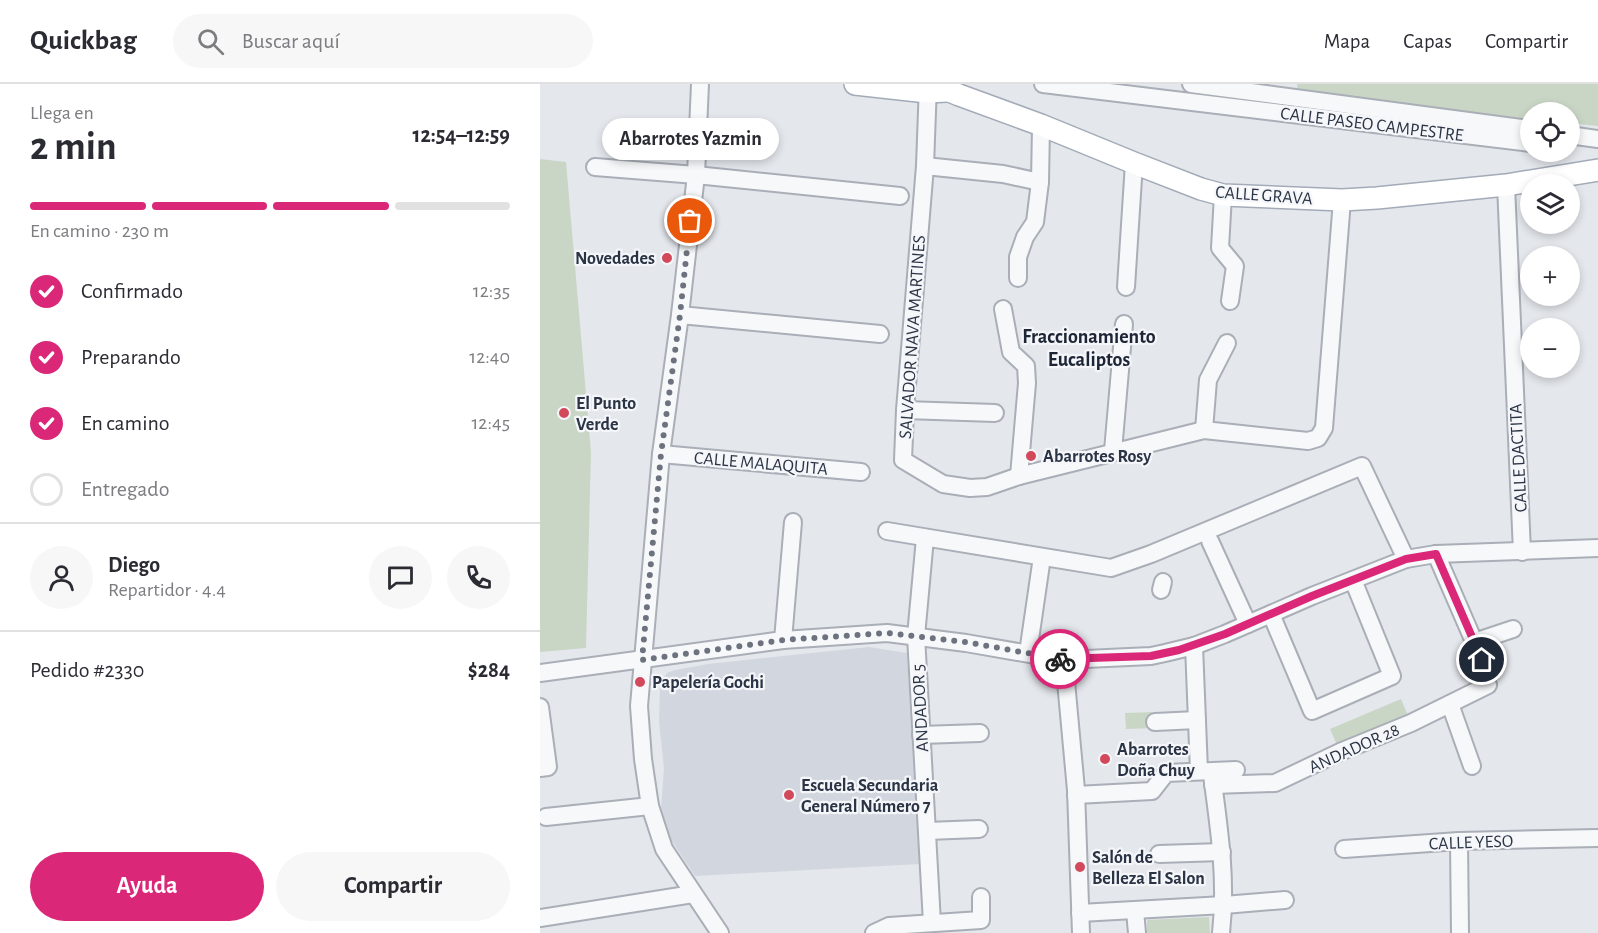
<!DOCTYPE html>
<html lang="es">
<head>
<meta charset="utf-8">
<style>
  body { margin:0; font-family:"Alegreya Sans",sans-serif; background:#f7f7f7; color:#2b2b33; height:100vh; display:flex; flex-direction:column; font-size:22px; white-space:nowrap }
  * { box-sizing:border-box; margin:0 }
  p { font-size:20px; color:#7c7c81 }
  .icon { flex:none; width:33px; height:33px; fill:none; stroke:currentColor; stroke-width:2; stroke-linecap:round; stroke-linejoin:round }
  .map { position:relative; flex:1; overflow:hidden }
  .panel { display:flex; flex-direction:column; background:#fff; width:540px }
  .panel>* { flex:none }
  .buttons { position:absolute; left:980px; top:18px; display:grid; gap:12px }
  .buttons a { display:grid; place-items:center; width:60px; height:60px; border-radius:50%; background:#fff; box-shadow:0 3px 9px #0003; font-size:30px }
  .pin { position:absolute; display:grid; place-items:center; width:51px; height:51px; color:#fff; margin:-26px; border:3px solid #fff; border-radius:50%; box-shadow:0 2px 6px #0007 }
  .courier { position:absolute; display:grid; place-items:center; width:60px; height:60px; margin:-30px; border:4px solid #db2777; border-radius:50%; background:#fff; color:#222; box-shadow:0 2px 8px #0007 }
  .bubble { position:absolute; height:42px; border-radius:21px; background:#fff; box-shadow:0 3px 9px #0003; font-size:20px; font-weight:700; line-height:42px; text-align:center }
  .headline em { font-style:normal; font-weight:700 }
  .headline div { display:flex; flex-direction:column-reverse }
  .headline { display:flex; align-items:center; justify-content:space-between; height:102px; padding:0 30px }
  h1 { font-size:39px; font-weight:700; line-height:45px }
  .bar { display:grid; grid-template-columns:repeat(4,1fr); gap:9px 6px; align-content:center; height:72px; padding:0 30px }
  .bar i { height:8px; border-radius:4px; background:#e1e1e2 }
  .bar .active { background:#db2777 }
  .bar p { grid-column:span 4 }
  .line { display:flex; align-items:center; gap:15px; padding:0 30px; border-top:2px solid #e1e1e2 }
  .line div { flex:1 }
  .round { display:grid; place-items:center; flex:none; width:63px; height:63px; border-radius:32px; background:#f7f7f7 }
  ol { padding:0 30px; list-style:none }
  li { display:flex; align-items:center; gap:18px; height:66px }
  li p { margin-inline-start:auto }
  li .icon { padding:6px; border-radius:50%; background:#db2777; color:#fff; stroke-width:4 }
  li:last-child { color:#7c7c81 }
  li i { width:33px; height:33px; border:3px solid #e1e1e2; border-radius:50% }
  .cta { display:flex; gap:12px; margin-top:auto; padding:12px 30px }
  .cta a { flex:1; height:69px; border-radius:36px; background:#db2777; color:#fff; font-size:24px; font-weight:700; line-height:69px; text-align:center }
  .cta a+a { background:#f7f7f7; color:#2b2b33 }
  header { display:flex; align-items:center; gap:36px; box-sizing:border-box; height:84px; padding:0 30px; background:#fff; border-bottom:2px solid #e1e1e2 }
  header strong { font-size:28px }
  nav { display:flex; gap:33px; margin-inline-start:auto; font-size:21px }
  .search { width:420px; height:54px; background:#f7f7f7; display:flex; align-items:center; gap:15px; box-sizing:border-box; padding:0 21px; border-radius:33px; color:#7c7c81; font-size:22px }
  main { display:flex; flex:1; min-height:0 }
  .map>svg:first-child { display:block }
</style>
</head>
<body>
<header>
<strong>Quickbag</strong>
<div class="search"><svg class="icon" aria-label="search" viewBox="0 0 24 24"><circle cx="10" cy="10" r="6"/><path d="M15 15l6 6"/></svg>Buscar aquí</div>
<nav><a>Mapa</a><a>Capas</a><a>Compartir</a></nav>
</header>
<main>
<section class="panel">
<div class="headline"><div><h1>2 min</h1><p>Llega en</p></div><em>12:54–12:59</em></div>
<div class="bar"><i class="active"></i><i class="active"></i><i class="active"></i><i></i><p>En camino · 230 m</p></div>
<ol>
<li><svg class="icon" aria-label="check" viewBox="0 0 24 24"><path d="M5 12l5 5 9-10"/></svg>Confirmado<p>12:35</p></li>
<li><svg class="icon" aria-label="check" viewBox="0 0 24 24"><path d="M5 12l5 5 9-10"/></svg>Preparando<p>12:40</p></li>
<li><svg class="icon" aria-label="check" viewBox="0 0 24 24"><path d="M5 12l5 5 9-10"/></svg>En camino<p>12:45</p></li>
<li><i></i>Entregado</li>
</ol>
<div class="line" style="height:108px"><a class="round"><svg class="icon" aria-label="person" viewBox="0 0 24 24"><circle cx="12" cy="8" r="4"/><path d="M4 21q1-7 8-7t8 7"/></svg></a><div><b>Diego</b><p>Repartidor · 4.4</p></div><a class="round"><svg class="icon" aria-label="chat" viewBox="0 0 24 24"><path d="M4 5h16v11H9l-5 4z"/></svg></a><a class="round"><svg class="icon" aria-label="phone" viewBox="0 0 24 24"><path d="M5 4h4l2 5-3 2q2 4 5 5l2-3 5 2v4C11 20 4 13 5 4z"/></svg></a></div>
<div class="line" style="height:78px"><div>Pedido #2330</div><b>$284</b></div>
<div class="cta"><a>Ayuda</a><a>Compartir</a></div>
</section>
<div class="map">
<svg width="1058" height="849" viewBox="0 0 1058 849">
  <rect width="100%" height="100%" fill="#e4e7ec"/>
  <polygon fill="#d2d6de" points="329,563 367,569 379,780 155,792 120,739 124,684 119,638 120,603 122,596 127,589 135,586 168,580"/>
  <g fill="#c9d6c5">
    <polygon points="757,0 1058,0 1058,42 1029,39 1029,28 990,28 990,35 758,9"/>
    <polygon points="0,75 26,78 51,368 46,564 0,568"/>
    <polygon points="861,615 871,639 800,668 790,645"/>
    <polygon points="614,628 615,644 586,645 585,629"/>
    <polygon points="669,833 670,849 607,849 607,836"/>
  </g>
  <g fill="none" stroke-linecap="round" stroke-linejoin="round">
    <defs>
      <g id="minor">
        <polyline points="160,0 156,91 140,231 121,370 99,622 103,675 110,722 124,765 180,849"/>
        <polyline points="388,0 385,82 365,326 363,376 403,400 430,404 447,403 479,392 664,346 768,357 778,354 784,344 802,116"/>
        <polyline points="503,0 990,59"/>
        <polyline points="651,0 990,45"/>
        <polyline points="1029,51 1058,55"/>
        <polyline points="385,82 463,90 500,98"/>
        <polyline points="55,83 156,91 360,112"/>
        <polyline points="966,101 982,468"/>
        <polyline points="683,111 680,164 695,182 690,217"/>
        <polyline points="478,194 478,173 485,153 495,138 500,98 501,41"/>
        <polyline points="586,203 594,79"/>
        <polyline points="463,225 471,268 486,282 487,299 479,392"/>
        <polyline points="140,231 340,250"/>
        <polyline points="365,326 455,329"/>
        <polyline points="664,346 668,296 687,259"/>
        <polyline points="573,367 584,240"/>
        <polyline points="121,370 321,388"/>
        <polyline points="347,447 571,484 611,470 822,382 866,475"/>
        <polyline points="385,454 376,552 392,839"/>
        <polyline points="670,457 708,540"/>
        <polyline points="896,470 942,576"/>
        <polyline points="621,506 623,498"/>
        <polyline points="731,530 772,627 852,592 813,496"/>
        <polyline points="243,556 253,438"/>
        <polyline points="934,558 973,545"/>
        <polyline points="654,562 659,687"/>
        <polyline points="488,569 502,473"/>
        <polyline points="524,576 536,706 541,849"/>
        <polyline points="0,589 243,556 347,549 426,559 524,576 611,572 625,569 654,562 685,550 772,512 866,475 896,470 1058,464"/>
        <polyline points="910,620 932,682"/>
        <polyline points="0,623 8,683 0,684"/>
        <polyline points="615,638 657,636"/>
        <polyline points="381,651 440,649"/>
        <path d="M672,691c7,53 15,104 9,158"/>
        <polyline points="673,701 735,699 800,668 871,639 948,601"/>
        <polyline points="536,711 612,707 626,689 696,686"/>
        <polyline points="6,733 110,722"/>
        <polyline points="387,747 439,745"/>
        <polyline points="919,757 920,849"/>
        <polyline points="804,765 919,757 1058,754"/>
        <polyline points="619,770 682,768"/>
        <polyline points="595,827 597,849"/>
        <polyline points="540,829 684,821 745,816"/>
        <polyline points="0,834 153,810"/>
        <polyline points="334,849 349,842 441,836 441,813"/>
      </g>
      <g id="major">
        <polyline points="315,0 387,8 407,7"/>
        <polyline points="393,0 419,11 501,41 594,79 661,105 683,111 802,116 837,114 966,101 1058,86"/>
      </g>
    </defs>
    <use href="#minor" stroke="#a9aeb7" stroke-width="20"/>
    <use href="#major" stroke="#a3abb8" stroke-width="24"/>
    <use href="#minor" stroke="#f7f8fa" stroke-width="16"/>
    <use href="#major" stroke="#fff" stroke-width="21"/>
  </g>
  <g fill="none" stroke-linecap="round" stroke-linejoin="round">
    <polyline stroke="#6c737f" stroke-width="6" stroke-dasharray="0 10.8" points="150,137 140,231 121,370 102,576 243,556 347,549 426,558 520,575"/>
    <polyline stroke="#db2777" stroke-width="8" points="520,575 611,572 639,566 685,550 772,512 866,475 896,470 942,576"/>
  </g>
  <g fill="#d1495b" stroke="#f4f6f9" stroke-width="2">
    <circle cx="127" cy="174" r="6"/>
    <circle cx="24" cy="329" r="6"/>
    <circle cx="491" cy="372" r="6"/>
    <circle cx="100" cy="598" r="6"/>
    <circle cx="565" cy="675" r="6"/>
    <circle cx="249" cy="711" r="6"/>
    <circle cx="540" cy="783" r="6"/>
  </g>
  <g text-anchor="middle" stroke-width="4.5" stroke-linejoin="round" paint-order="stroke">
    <g font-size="18" fill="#2b3445" stroke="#f4f6f9">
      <text transform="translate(832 40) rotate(7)" y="6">CALLE PASEO CAMPESTRE</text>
      <text transform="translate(724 111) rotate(4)" y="6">CALLE GRAVA</text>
      <text transform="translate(372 253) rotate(-86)" y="6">SALVADOR NAVA MARTINES</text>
      <text transform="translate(978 374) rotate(-93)" y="6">CALLE DACTITA</text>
      <text transform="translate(221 379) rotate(5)" y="6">CALLE MALAQUITA</text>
      <text transform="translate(380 624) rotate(-93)" y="6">ANDADOR 5</text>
      <text transform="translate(814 664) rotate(-24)" y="6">ANDADOR 28</text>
      <text transform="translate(931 758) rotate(-2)" y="6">CALLE YESO</text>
    </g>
    <g font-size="18" font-weight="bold" fill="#2b3445" stroke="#f4f6f9" text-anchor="start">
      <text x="115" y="180" text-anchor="end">Novedades</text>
      <text x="36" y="325">El Punto<tspan x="36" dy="21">Verde</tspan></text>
      <text x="503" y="378">Abarrotes Rosy</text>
      <text x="112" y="604">Papelería Gochi</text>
      <text x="577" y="671">Abarrotes<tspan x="577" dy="21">Doña Chuy</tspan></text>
      <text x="261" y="707">Escuela Secundaria<tspan x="261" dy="21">General Número 7</tspan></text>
      <text x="552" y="779">Salón de<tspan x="552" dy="21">Belleza El Salon</tspan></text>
    </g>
    <g font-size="20" font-weight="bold" fill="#1d2536" stroke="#f4f6f9">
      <text x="549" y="259">Fraccionamiento<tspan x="549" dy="23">Eucaliptos</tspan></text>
    </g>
  </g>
</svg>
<div class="buttons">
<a><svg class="icon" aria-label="locate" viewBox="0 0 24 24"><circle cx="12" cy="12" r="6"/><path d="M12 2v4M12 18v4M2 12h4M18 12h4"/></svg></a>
<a><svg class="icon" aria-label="layers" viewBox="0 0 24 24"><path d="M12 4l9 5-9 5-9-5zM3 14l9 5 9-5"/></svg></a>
<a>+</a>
<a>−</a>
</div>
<div class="pin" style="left:150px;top:137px;background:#ea580c"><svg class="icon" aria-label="bag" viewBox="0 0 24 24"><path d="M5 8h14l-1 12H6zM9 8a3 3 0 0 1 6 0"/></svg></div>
<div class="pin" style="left:942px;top:576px;background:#1f2937"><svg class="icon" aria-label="home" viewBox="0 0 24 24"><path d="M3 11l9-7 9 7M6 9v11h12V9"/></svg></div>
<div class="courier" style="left:520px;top:575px"><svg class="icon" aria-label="bike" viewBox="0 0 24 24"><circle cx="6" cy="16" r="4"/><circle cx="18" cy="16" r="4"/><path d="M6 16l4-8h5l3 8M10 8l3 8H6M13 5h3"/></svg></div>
<div class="bubble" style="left:62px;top:34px;width:177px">Abarrotes Yazmin</div>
</div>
</main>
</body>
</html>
